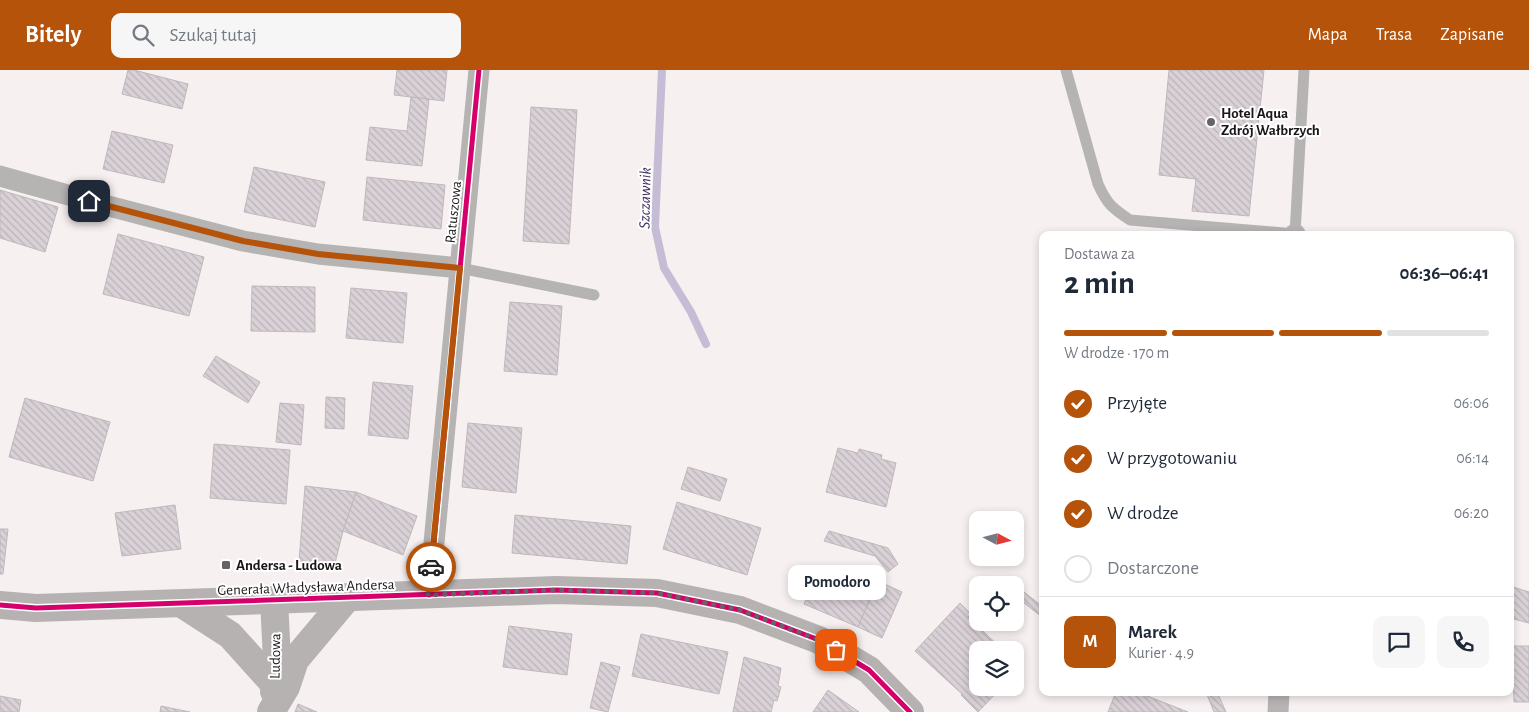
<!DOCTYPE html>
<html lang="pl">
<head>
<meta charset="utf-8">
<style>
  body { margin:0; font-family:"Alegreya Sans",sans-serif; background:#f6f6f7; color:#1f2937; height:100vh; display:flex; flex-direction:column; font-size:19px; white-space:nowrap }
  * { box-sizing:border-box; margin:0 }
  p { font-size:16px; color:#747a83 }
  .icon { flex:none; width:28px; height:28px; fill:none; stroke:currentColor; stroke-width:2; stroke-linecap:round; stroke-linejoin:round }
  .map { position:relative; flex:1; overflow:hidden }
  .drawer { position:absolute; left:1039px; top:161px; width:475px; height:465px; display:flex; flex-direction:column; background:#fff; border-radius:10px; box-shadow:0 2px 8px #0003 }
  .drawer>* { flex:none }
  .needle { width:32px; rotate:97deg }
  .buttons { position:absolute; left:969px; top:441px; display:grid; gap:10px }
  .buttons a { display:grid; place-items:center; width:55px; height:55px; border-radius:10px; background:#fff; box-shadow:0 2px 8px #0003; font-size:25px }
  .pin { position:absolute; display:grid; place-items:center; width:42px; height:42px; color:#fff; margin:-21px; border-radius:10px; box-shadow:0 2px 8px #0006 }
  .courier { position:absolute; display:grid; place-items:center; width:50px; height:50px; margin:-25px; border:4px solid #b45309; border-radius:50%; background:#fff; color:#222; box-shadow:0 1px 6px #0007 }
  .bubble { position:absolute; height:35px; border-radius:10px; background:#fff; box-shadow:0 2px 8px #0003; font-size:16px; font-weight:600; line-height:35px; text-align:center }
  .summary em { font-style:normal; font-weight:600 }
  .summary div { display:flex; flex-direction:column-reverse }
  .summary { display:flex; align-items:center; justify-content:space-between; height:85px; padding:0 25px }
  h1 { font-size:32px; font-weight:600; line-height:38px }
  .bar { display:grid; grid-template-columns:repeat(4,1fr); gap:8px 5px; align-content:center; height:60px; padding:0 25px }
  .bar i { height:6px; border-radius:4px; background:#e0e1e3 }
  .bar .selected { background:#b45309 }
  .bar p { grid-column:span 4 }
  .line { display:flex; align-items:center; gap:12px; padding:0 25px; border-top:1px solid #e0e1e3 }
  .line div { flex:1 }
  .round { display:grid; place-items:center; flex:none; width:52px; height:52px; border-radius:10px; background:#f6f6f7 }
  ol { padding:0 25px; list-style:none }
  li { display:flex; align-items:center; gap:15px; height:55px }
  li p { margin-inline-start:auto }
  li .icon { padding:5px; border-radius:50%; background:#b45309; color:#fff; stroke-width:4 }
  li:last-child { color:#747a83 }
  li i { width:28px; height:28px; border:2px solid #e0e1e3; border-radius:50% }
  header { display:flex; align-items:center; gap:30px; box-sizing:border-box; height:70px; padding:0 25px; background:#b45309; color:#fff }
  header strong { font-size:24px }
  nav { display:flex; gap:28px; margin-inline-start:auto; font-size:18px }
  .search { width:350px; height:45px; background:#f6f6f7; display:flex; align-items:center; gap:12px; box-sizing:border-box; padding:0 18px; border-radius:10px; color:#747a83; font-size:19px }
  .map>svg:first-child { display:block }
</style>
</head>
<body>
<header>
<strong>Bitely</strong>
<div class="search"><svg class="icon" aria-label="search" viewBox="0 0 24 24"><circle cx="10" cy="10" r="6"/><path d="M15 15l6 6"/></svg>Szukaj tutaj</div>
<nav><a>Mapa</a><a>Trasa</a><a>Zapisane</a></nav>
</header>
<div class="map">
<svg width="1529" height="642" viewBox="0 0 1529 642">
  <defs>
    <pattern id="building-back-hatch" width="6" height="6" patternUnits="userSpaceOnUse" patternTransform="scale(1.25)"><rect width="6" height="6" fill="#dad1d7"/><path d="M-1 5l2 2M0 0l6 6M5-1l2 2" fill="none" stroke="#bab3b8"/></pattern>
  </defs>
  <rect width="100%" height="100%" fill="#f7f0f1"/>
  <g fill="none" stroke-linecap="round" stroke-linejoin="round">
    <polyline stroke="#c5bcd6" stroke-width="8" points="662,0 655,157 664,198 691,242 706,274"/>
  </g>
  <g fill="url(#building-back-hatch)" stroke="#bdb9bb">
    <polygon points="128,0 134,0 188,14 182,39 122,24"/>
    <polygon points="397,0 447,0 444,31 394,25"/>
    <polygon points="1169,0 1264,0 1249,146 1192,141 1196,109 1159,105"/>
    <polygon points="411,27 429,29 422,96 366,90 370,57 407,61"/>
    <polygon points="531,37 577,40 569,174 523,171"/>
    <polygon points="112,61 173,75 164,113 103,99"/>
    <polygon points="254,97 325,112 315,157 244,142"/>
    <polygon points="367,107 445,115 441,159 363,150"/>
    <polygon points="0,120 58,137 45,182 0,168"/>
    <polygon points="118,164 204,187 189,246 103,224"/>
    <polygon points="252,216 315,217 315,262 251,261"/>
    <polygon points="351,218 407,223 403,273 346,268"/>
    <polygon points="510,232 562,236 557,305 504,301"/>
    <polygon points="216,286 260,312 248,333 203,306"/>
    <polygon points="373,312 413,316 408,369 368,365"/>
    <polygon points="326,327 345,328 344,359 325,358"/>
    <polygon points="25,328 110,352 93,411 9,387"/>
    <polygon points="280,333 304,335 301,375 276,372"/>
    <polygon points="468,353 522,358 516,423 462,417"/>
    <polygon points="214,374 290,380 286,434 210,428"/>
    <polygon points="838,378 858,383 859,379 882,385 881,389 896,393 886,437 826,422"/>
    <polygon points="688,397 727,409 720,431 681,419"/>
    <polygon points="305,416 356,422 343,461 335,493 299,491"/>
    <polygon points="356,422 417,446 403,485 343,461"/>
    <polygon points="677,432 761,458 747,505 663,479"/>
    <polygon points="175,435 181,479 122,486 115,443"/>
    <polygon points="515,445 631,456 627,494 512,483"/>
    <polygon points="0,459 8,459 3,504 0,504"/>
    <polygon points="829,461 888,478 898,494 888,502 875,486 824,471"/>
    <polygon points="819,498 873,521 858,557 804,534"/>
    <polygon points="878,511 902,522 882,568 858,557"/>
    <polygon points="1015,515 1042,536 1042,547 1015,526"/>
    <polygon points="1510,516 1529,522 1529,553 1510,548"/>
    <polygon points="960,533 971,544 968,547 1003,580 978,580 978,618 1001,618 978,642 961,625 962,624 915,581"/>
    <polygon points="509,556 572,564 567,605 503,597"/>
    <polygon points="641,564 728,582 719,624 632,606"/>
    <polygon points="1512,576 1529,576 1529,632 1514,632"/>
    <polygon points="744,587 781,598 778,616 781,617 777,631 774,630 771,642 733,642"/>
    <polygon points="601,592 620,597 608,642 590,638"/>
    <polygon points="1015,593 1020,598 1015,603"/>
    <polygon points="828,620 859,642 813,642"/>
    <polygon points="1116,622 1137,622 1188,642 1108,642"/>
    <polygon points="1206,622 1217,622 1226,642 1214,642"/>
    <polygon points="0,626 21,630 19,642 0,642"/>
    <polygon points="298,634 317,642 295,642"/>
    <polygon points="161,636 190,642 160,642"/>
  </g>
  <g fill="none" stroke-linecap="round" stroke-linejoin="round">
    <g stroke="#b6b3b3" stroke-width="11">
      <path d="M1066,0l32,114c9,20 14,24 32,36l165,14 9,-164"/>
      <polyline points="460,198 594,225"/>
    </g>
    <g stroke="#b6b3b3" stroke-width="21">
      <polyline points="0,106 97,133 243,171 318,184 460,198"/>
      <polyline points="1295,165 1295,164"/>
      <polyline points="429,525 479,0"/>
      <polyline points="1278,642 1279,622"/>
    </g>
    <g stroke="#b6b2b2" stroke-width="28">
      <polyline points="182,534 230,565 275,615"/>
      <polyline points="0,535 36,538 556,520 657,523 740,540 819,570 869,600 910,642"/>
      <polyline points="274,621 277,590 274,530"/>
      <polyline points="271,642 286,617 295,590 347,528"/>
    </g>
    <defs>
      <g id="cycleway">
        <polyline points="429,525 479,0"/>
        <polyline points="0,535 36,538 556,520 657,523 740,540 819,570 869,600 910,642"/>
      </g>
    </defs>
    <use href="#cycleway" stroke="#fff" stroke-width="8"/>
    <use href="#cycleway" stroke="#d6006c" stroke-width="5"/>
  </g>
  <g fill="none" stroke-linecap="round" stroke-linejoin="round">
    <polyline stroke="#686364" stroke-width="5" stroke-dasharray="0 9" points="431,497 428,525 556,520 657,523 740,540 819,570 836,580"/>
    <polyline stroke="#b45309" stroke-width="6" points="89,131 243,171 318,184 460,198 431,497"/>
  </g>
  <g fill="#686364" stroke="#fff" stroke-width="2">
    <circle cx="1211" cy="52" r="5"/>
    <rect x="221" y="490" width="10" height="10" rx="2.5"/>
  </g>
  <g text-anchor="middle" stroke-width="4" stroke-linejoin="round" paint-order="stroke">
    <g font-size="15" font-weight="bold" fill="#1b1718" stroke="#fff" text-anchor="start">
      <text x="1221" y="48">Hotel Aqua<tspan x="1221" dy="17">Zdrój Wałbrzych</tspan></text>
      <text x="236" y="500">Andersa - Ludowa</text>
    </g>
    <g font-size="15" fill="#1b1718" stroke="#fff">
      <text transform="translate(453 142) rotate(-84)" y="5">Ratuszowa</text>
      <text transform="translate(306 517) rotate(-2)" y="5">Generała Władysława Andersa</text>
      <text transform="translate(275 586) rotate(-89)" y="5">Ludowa</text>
    </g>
    <g font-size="16" font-style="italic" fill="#3e2d5d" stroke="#fff">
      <text transform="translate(644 128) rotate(-89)" y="6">Szczawnik</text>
    </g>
  </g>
</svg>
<div class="buttons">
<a><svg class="needle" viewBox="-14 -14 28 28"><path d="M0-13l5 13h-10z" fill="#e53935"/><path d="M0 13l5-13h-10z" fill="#747a83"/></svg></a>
<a><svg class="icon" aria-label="locate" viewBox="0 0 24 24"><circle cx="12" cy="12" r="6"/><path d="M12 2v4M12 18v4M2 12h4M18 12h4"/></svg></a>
<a><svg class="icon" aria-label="layers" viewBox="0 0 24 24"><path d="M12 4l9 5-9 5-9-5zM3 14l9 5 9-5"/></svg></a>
</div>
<div class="pin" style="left:836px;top:580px;background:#ea580c"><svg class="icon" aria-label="bag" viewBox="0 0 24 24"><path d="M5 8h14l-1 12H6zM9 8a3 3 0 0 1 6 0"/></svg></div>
<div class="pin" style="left:89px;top:131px;background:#1f2937"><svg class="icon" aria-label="home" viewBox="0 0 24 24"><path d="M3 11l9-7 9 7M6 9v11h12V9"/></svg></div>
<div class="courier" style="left:431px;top:497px"><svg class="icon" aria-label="car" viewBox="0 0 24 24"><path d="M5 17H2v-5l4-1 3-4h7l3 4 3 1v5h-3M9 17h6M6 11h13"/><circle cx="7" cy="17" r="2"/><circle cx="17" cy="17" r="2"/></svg></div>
<div class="bubble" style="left:788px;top:495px;width:98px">Pomodoro</div>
<section class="drawer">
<div class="summary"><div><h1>2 min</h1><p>Dostawa za</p></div><em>06:36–06:41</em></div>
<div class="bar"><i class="selected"></i><i class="selected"></i><i class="selected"></i><i></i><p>W drodze · 170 m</p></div>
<ol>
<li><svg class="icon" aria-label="check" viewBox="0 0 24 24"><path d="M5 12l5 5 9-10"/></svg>Przyjęte<p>06:06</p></li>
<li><svg class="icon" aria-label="check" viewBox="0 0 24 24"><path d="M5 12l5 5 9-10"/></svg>W przygotowaniu<p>06:14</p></li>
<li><svg class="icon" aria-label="check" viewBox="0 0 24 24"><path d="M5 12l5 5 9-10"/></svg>W drodze<p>06:20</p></li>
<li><i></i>Dostarczone</li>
</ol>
<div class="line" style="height:90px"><b class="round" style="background:#b45309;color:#fff">M</b><div><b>Marek</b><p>Kurier · 4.9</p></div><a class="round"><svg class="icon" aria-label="chat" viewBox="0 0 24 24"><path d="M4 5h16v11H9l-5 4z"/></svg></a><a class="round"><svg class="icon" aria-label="phone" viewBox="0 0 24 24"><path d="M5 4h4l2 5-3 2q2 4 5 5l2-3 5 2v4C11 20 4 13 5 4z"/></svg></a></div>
</section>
</div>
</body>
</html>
